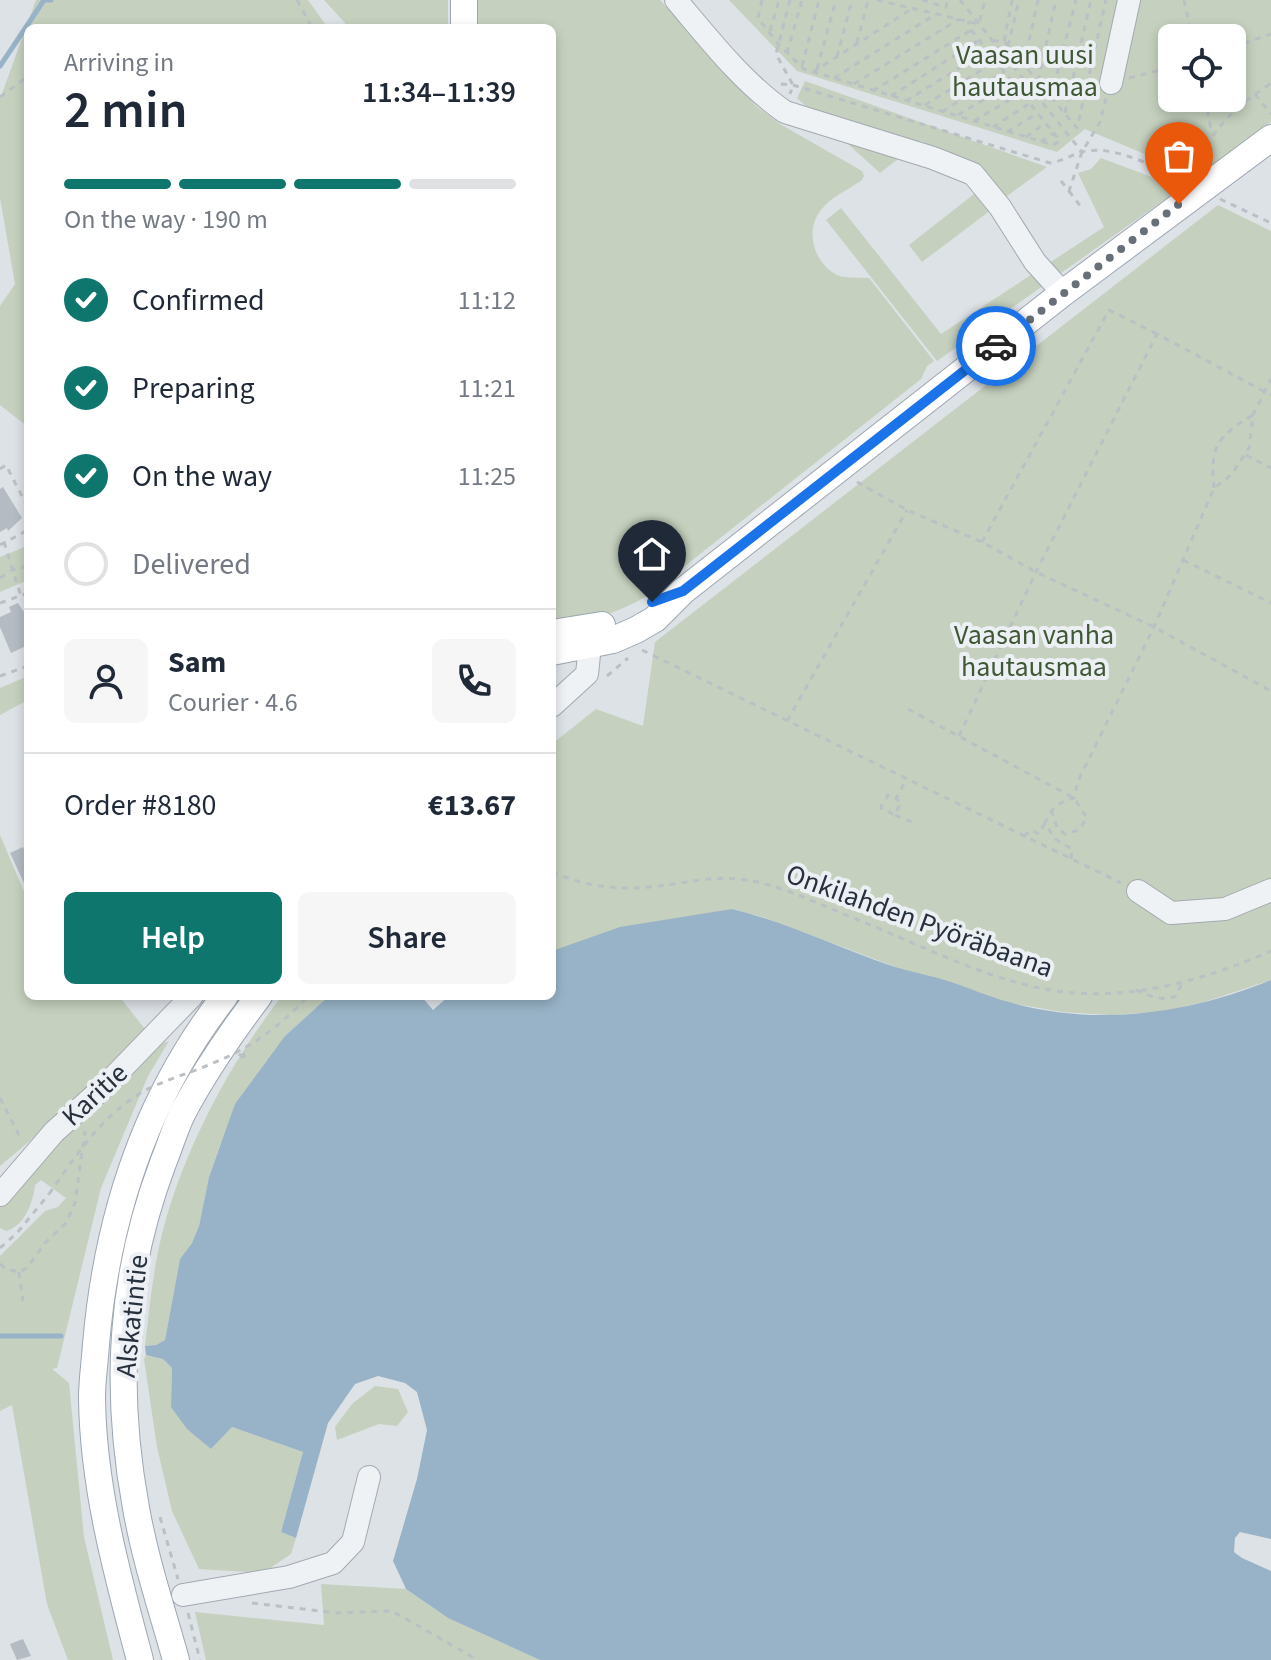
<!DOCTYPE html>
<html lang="en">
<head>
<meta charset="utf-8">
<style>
  body { margin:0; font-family:"Source Sans 3",sans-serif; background:#f6f6f7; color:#1f2937; height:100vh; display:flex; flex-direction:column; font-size:30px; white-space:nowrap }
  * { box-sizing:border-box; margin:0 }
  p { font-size:26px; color:#747a83 }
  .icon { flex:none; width:44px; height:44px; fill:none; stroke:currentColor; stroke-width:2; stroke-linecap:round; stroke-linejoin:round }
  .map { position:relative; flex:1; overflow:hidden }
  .side { position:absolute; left:24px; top:24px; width:532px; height:976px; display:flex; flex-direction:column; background:#fff; border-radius:12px; box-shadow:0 4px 12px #0003 }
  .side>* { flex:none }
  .controls { position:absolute; left:1158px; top:24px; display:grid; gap:16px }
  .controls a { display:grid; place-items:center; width:88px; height:88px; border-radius:12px; background:#fff; box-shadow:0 4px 12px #0003; font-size:40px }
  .pin { position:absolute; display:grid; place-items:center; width:68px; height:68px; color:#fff; margin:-82px -34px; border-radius:50% 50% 50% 0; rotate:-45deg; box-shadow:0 0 8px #0007 }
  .pin .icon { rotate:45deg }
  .courier { position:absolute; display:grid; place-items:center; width:80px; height:80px; margin:-40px; border:6px solid #1a73e8; border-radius:50%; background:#fff; color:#222; box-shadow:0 2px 10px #0007 }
  .summary em { font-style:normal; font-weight:600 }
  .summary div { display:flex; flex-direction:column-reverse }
  .summary { display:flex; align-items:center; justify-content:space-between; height:136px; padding:0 40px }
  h1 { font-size:52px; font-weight:600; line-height:60px }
  .bar { display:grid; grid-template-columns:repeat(4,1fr); gap:12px 8px; align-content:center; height:96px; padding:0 40px }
  .bar i { height:10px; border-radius:6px; background:#e0e1e3 }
  .bar .active { background:#0f766e }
  .bar p { grid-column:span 4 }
  .line { display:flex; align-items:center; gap:20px; padding:0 40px; border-top:2px solid #e0e1e3 }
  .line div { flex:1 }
  .round { display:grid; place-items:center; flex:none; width:84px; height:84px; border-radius:12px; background:#f6f6f7 }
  ol { padding:0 40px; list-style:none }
  li { display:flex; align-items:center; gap:24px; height:88px }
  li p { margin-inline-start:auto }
  li .icon { padding:8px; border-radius:50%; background:#0f766e; color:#fff; stroke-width:4 }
  li:last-child { color:#747a83 }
  li i { width:44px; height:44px; border:4px solid #e0e1e3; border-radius:50% }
  .button { display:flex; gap:16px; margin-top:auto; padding:16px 40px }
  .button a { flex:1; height:92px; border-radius:12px; background:#0f766e; color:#fff; font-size:32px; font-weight:600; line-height:92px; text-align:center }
  .button a+a { background:#f6f6f7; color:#1f2937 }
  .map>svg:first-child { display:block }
</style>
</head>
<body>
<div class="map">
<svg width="1271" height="1660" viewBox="0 0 1271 1660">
  <rect width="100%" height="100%" fill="#dde2e7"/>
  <g fill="#c5d0be" fill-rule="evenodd">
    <polygon points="36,0 308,0 328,28 28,28 28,427 0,405 0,306 15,284 0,198 0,99"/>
    <polygon points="324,0 448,0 448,28 346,28 345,23"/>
    <path d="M473,0h187l96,106 24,18 82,47 2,5 -2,4c-14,10 -30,16 -41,30 -17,21 -7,53 16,65 9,4 22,2 32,3l65,83 -7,5 -6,13 -274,217c-31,18 -60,26 -95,29v-597h-79z"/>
    <path d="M729,0h542v122l-74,54 -112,-47 -28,23 -260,-81zM1172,38h60v60h-60z"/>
    <polygon points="805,81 1047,167 1003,199 982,171 921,141 880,173 797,98"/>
    <polygon points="1101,158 1181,188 937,361 826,220 841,208 941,334 1104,227 1078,173 1091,169"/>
    <polygon points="978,191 991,210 922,262 909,245"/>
    <polygon points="1218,205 1271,231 1271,980 1204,1002 1161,1012 1109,1015 1062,1012 1010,1003 893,966 763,917 732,909 552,951 552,744 596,709 643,726 655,642"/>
    <polygon points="27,546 28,580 0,592 0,557"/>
    <polygon points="28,676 28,700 0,715 0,688"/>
    <polygon points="0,835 28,901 28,996 119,996 148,1033 101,1081 0,1166"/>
    <path d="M282,996h47l-44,40 -65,109 -11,32 -10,49 -7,17 -12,16 -15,81 -9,5 -11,1c5,-43 9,-86 21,-127 23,-79 66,-159 116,-223z"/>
    <path d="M169,1041l-21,35 -47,112 -44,180 -5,1 17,14 15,154 29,123h-45l-21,-56 -35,-199 -12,6v-155l45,-45 13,-4 8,-9 -25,-18 -6,5c-2,17 -10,41 -29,46l-6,-3v-22l62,-71 90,-88z"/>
    <polygon points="146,1355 163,1359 172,1368 171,1407 211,1449 232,1427 303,1452 281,1532 296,1538 291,1554 263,1573 199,1569 172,1511 157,1447 144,1359"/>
    <polygon points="375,1386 398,1389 408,1412 397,1426 379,1424 337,1440 335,1427 352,1404"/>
    <polygon points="321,1584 406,1589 448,1618 540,1660 206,1660 195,1612 324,1625"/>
  </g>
  <path fill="#98b3c7" d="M732,909c55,13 106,39 160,57 20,6 40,10 59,16 19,6 38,15 58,20 87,25 179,12 262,-22v559l-31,-7 -5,6 -1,14 8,6 29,13v89h-731l-92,-42 -42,-29 -13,-28 24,-82 10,-49 -10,-38 -12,-9 -27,-7 -23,8 -27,39 -32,115 -15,-6 22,-80 -71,-25 -21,22 -24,-20 -16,-22 1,-39 -9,-9 -17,-4 -1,-9 11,-1 9,-5 15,-81 12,-16 7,-17 10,-49 26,-73 50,-68 44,-40h92l12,14 16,-14h103v-45l68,-24z"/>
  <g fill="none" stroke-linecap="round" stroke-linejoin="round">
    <g stroke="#98b3c7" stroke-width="5">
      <polyline points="0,66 44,0 51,0"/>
      <polyline points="0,1336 61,1336"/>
    </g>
  </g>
  <g fill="#b4bbc3">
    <polygon points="3,487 22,518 8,531 7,528 0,532 0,489"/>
    <polygon points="18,603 23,611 28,608 28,652 26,646 11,653 0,627 0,617 11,612 9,607"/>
    <polygon points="23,847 28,859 28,881 24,883 10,853"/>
    <polygon points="23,1639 31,1656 17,1660 10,1644"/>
  </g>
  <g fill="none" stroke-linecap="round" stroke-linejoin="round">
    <defs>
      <g id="minor">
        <path d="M676,0c33,39 67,83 109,112l148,46 40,16 27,33 35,55 28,31"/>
        <polyline points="1111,83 1129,0"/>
        <polyline points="552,706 587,674 590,645 587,630"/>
        <polyline points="1138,891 1171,913 1225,909 1271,890"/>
        <polyline points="0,1195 54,1132 104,1087 192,996"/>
        <polyline points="183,1595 289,1577 333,1563 353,1542 369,1477"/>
      </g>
      <g id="major">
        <polyline points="464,28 464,0"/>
        <polyline points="552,633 602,625"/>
        <polyline points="552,652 613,640 636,630 655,619 683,591 1063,293 1271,138"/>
        <path d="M140,1660c-23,-86 -47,-173 -48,-262 0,-18 3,-37 4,-54 11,-127 50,-247 129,-348"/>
        <path d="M176,1660c-14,-50 -31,-101 -40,-152 -22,-120 -16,-231 27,-345 7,-17 12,-35 20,-51 22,-41 48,-79 76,-116"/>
      </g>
    </defs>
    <use href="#minor" stroke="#a3a9b1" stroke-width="24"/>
    <use href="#major" stroke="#9ca7b2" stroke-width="28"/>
    <g stroke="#bbc0c5" stroke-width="3" stroke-dasharray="6 6" stroke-linecap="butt">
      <polyline points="297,0 312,28"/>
      <polyline points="762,0 758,18 779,45 804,69 1053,145 1060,141 971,30 968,21"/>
      <polyline points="790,0 776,54 793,85 790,94"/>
      <polyline points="877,0 979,24 985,0"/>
      <polyline points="922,0 946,7 948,0"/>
      <polyline points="960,0 1082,152"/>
      <polyline points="1184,0 1191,31"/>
      <polyline points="238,28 241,28"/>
      <polyline points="770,31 779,0"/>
      <path d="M1186,38c11,-12 25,-12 35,0"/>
      <polyline points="993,41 1004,41 1077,128 1106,0"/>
      <polyline points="1004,41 1012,0"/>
      <polyline points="857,43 868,0"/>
      <polyline points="1008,46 1019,0"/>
      <polyline points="1232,47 1271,34"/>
      <polyline points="787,53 802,0"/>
      <polyline points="837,57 852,0"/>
      <polyline points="1024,64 1038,0"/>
      <polyline points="802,66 819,0"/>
      <polyline points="817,69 836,0"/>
      <polyline points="813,72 913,8"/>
      <polyline points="834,78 936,14"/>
      <polyline points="1129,78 1172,67"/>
      <polyline points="1038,81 1056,0"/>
      <path d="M781,84l12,1 257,78c14,-2 24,-10 36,-12 31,-5 67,16 96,27"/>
      <polyline points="854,84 959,19"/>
      <polyline points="873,91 971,30"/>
      <polyline points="1255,94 1271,114"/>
      <polyline points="891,96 979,40"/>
      <polyline points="0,97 28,76"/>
      <polyline points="1051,97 1076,0"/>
      <polyline points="1205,98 1212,134"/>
      <polyline points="906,101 988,50"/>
      <polyline points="925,105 996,61"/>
      <polyline points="942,112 1005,71"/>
      <polyline points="1065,113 1091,0"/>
      <polyline points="958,115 1013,82"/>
      <polyline points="974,121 1021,93"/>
      <polyline points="993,127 1030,103"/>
      <polyline points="1007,132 1038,113"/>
      <polyline points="1026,137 1045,123"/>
      <polyline points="1041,142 1054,133"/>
      <path d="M1196,168c19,-44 37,-58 75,-85"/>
      <polyline points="1061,181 1069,191 1082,152 1100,122 1106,99"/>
      <polyline points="1069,191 1081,207"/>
      <polyline points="1220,199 1271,223"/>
      <polyline points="1246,455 1271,468"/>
      <polyline points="0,469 6,465 28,508"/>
      <polyline points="857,482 907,510 982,542 1036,572 1154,627 1271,691"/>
      <path d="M1214,488c-4,-43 3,-51 39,-73"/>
      <polyline points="4,542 21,596"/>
      <polyline points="982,542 1109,310 1157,334"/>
      <polyline points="0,545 28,530"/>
      <polyline points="1183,560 1271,603"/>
      <polyline points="0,578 12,570 28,566"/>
      <polyline points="0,603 28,593"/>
      <polyline points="642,650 1121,883"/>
      <polyline points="0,676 28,666"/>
      <polyline points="607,676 628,658"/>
      <polyline points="908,709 1074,798 1087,818 1079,830 1065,834 1057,827 1051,810"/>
      <polyline points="787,721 907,510"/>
      <polyline points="959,736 1036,572 1157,334 1271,395"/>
      <polyline points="886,799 888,795 896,799 907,778"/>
      <polyline points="882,804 881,808 895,815 901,802 896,799"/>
      <polyline points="895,815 914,823"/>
      <polyline points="1024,836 1031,830 1039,834 1045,823"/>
      <path d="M1071,859l1,-10 -17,-10 -10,-16c6,-15 14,-21 29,-25l4,-17 76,-154 60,-139 17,-13 18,-27 4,-33 18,-36"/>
      <path d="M552,872c34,15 71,19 107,14 26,-3 53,-10 79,-7 41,4 82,26 120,41 66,26 135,64 207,72 70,8 142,-13 206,-41"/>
      <path d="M1136,990c15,6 25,12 40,6l6,-13"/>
      <polyline points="239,1054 246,1060 243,1053"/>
      <polyline points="0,1098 22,1141"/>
      <polyline points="0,1248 17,1233 49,1194"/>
      <polyline points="0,1264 6,1269 19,1272 27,1268 45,1243 66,1223 75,1203 85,1131"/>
      <polyline points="19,1272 23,1301"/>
      <polyline points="160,1517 178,1579"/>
      <polyline points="252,1603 337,1613 392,1611 478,1660"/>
      <polyline points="188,1613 200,1660"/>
    </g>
    <use href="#minor" stroke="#eff2f5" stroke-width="22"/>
    <use href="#major" stroke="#fff" stroke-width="26"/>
    <path stroke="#bbc0c5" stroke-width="3" stroke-dasharray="6 6" stroke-linecap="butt" d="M49,1194c26,-37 51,-76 90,-100 23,-14 50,-20 74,-31 36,-14 69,-38 95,-67"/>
  </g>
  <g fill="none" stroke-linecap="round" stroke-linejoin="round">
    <polyline stroke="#676f78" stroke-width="8" stroke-dasharray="0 14.4" points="996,346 1179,204"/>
    <polyline stroke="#1a73e8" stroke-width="10" points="652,602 683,591 996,346"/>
  </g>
  <g text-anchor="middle" stroke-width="8" stroke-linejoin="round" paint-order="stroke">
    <g font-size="28" fill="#3f5834" stroke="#ecf0f4">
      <text x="1025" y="64">Vaasan uusi<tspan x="1025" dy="32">hautausmaa</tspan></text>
      <text x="1034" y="644">Vaasan vanha<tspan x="1034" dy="32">hautausmaa</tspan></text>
    </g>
    <g font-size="28" fill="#27313d" stroke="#ecf0f4">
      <text transform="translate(920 920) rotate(20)" y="10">Onkilahden Pyöräbaana</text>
      <text transform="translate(94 1094) rotate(-43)" y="10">Karitie</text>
      <text transform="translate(131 1316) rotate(-84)" y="10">Alskatintie</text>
    </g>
  </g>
</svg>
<div class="controls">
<a><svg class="icon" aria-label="locate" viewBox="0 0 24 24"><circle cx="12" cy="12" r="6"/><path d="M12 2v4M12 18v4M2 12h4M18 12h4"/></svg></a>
</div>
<div class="pin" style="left:1179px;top:204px;background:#ea580c"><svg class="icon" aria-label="bag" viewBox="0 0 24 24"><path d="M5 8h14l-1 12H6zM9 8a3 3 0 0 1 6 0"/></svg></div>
<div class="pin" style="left:652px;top:602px;background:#1f2937"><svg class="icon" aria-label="home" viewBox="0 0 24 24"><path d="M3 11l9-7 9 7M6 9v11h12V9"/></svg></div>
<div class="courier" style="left:996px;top:346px"><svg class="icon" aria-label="car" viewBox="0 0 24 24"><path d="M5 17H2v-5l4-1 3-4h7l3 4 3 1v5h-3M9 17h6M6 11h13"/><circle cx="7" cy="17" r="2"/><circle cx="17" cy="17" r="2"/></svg></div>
<section class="side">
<div class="summary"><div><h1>2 min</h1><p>Arriving in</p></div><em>11:34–11:39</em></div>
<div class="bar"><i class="active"></i><i class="active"></i><i class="active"></i><i></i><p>On the way · 190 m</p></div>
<ol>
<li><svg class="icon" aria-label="check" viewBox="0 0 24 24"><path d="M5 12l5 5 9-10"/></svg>Confirmed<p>11:12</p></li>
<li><svg class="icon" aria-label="check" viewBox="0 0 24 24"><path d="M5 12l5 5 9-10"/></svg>Preparing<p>11:21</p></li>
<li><svg class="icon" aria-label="check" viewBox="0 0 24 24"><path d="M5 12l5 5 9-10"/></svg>On the way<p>11:25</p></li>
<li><i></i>Delivered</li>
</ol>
<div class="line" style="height:144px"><a class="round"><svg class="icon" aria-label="person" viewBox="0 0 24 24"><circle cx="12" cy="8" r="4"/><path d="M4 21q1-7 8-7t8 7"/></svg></a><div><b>Sam</b><p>Courier · 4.6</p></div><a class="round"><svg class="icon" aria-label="phone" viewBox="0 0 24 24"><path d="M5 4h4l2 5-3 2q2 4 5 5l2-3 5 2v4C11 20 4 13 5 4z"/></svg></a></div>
<div class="line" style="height:104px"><div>Order #8180</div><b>€13.67</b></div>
<div class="button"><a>Help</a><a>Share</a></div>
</section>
</div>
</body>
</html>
